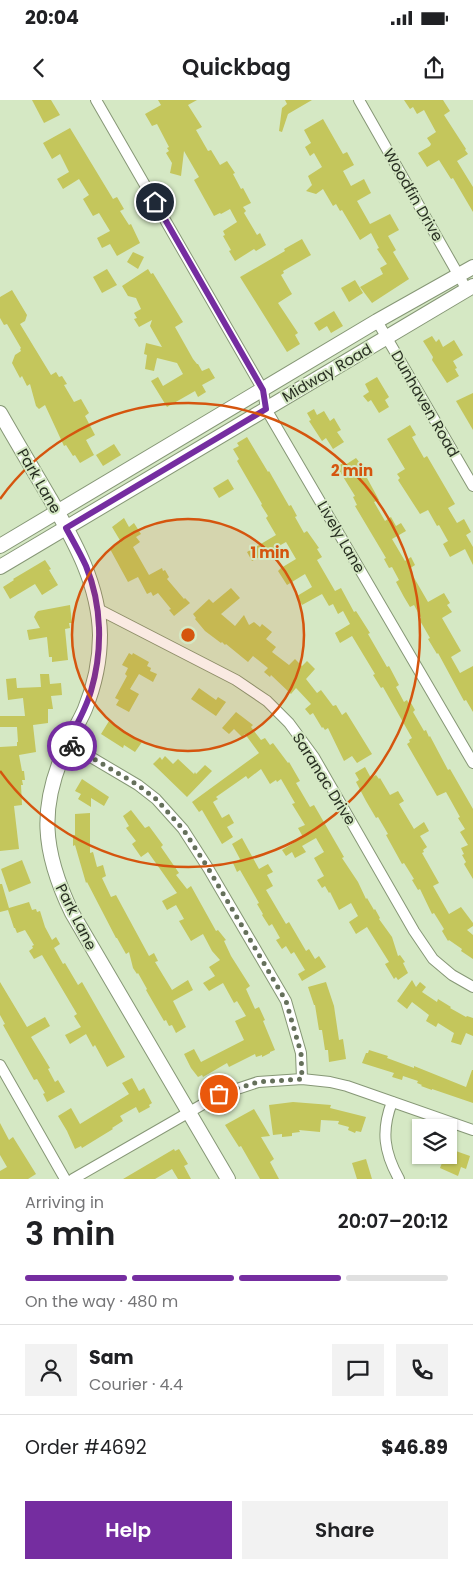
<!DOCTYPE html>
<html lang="en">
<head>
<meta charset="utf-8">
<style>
  body { margin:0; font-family:Poppins,sans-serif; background:#f2f2f2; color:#202124; height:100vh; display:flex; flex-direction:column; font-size:19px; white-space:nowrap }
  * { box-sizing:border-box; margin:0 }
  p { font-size:16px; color:#757577 }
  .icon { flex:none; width:28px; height:28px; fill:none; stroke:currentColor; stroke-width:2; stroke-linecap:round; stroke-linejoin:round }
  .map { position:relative; height:1079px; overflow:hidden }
  .panel { display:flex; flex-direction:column; background:#fff; flex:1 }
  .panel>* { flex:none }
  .buttons { position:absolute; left:412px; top:1019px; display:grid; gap:10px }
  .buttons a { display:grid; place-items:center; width:45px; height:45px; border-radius:0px; background:#fff; box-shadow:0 1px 4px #0004; font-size:25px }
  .pin { position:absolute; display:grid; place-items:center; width:42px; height:42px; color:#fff; margin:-21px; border:2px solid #fff; border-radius:50%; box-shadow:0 1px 5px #0007 }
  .courier { position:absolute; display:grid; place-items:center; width:50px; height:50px; margin:-25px; border:4px solid #752da0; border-radius:50%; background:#fff; color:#222; box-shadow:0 1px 6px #0007 }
  .overview em { font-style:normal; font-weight:600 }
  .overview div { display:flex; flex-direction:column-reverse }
  .overview { display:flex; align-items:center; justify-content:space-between; height:85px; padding:0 25px }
  h1 { font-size:32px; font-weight:600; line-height:38px }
  .bar { display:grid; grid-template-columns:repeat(4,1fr); gap:8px 5px; align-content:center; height:60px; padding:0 25px }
  .bar i { height:6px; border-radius:4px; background:#e0e0e0 }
  .bar .on { background:#752da0 }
  .bar p { grid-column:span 4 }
  .line { display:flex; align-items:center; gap:12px; padding:0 25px; border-top:1px solid #e0e0e0 }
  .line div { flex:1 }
  .round { display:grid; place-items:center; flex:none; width:52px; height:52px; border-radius:0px; background:#f2f2f2 }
  .button { display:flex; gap:10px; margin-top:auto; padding:10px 25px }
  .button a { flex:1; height:58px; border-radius:0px; background:#752da0; color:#fff; font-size:20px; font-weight:600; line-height:58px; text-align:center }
  .button a+a { background:#f2f2f2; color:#202124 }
  .status { display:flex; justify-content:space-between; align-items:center; height:35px; padding:0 25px; background:#fff; direction:ltr }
  .status svg { height:14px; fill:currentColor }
  header { display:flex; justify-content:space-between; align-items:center; height:65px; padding:0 25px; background:#fff; font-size:22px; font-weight:600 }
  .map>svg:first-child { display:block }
</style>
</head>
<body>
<div class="status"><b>20:04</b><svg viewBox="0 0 49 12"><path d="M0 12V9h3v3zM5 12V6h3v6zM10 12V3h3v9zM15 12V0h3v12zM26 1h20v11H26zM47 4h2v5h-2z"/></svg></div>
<header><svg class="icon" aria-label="back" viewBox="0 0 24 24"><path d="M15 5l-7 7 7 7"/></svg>Quickbag<svg class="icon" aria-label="share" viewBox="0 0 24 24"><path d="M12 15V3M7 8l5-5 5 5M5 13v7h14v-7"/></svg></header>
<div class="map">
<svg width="473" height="1079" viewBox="0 0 473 1079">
  <rect width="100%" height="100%" fill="#d5e8c4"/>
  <g fill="#c4c65c">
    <polygon points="32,0 51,0 60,15 44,23"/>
    <polygon points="158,0 197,0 188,5 202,27 196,30 208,51 211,50 220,65 227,61 235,73 233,74 241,89 243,88 251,103 243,107 246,111 244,113 257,135 260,133 266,145 256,151 254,149 235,161 229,151 231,150 223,136 225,135 223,131 237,122 230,109 221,114 220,113 214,116 194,80 199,77 184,51 181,76 170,73 172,63 166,53 169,51 167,48 169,47 157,24 152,26 145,14 161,5"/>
    <polygon points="285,0 312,0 288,14 282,32 279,31 282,8 287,4"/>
    <polygon points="404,0 443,0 450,11 444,15 466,49 465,50 468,54 457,61 473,87 473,112 453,78 451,79 439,60 427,67 418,53 430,46 431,44 427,38 436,32 424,10 417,14 413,7 410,9"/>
    <polygon points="323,19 343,54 347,52 354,65 343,71 351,86 364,79 371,93 357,101 370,124 390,114 399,130 388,136 396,150 393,152 409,179 372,203 360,187 383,174 380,168 387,164 377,149 379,148 371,133 360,140 342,110 340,111 336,104 333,106 323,89 316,94 306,91 312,85 308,76 322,67 314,53 310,56 305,47 311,43 304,30"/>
    <polygon points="70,28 113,99 117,97 124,109 120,111 129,125 131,124 140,143 117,156 110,144 102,148 97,138 110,131 99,113 93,116 83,99 89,95 79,79 63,89 57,79 69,72 60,54 52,59 43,43"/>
    <polygon points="302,139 311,155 283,171 284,173 281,175 292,194 278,203 298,233 295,235 300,244 287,252 240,177 285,151 284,149"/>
    <polygon points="133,152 144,157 138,169 127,162"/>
    <polygon points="107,169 117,185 102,193 93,177"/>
    <polygon points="148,169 151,174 153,173 183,222 175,227 193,259 197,264 198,264 202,271 209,268 215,278 202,285 206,292 198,297 195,291 167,307 151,281 158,277 163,286 183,274 177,263 157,258 154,271 145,269 147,255 144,254 146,243 162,247 150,226 152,220 139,227 134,219 137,218 134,213 141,209 136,198 128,196 122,186"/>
    <polygon points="355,180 363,193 349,202 341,188"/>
    <polygon points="12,190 27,215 25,221 20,224 51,275 56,272 59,277 62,276 67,284 64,285 74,302 81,299 89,313 85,316 95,335 86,340 94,355 80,363 75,355 73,356 66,345 64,346 45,305 39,309 36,306 30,284 27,286 22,276 20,278 12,263 15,255 21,251 20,249 21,248 7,224 4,225 0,218 0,197"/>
    <polygon points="334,211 343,226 331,233 327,226 319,231 314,223"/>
    <polygon points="432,236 436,242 439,239 443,247 454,240 463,255 453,261 457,268 455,269 459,276 447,283 432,260 433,257 423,241"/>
    <polygon points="377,277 389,297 385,300 389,307 379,313 371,300 368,302 363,296 369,292 365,284"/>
    <polygon points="473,293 473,330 456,301"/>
    <polygon points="314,309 317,315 324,311 330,321 334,318 341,330 337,332 344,342 333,349 326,338 322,341 309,321 311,320 307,313"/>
    <polygon points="410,325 416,335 412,337 424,358 427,356 455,404 448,408 457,423 464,419 471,432 466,435 473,447 473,465 465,449 450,457 443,444 448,441 439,425 437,426 428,410 420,414 398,380 400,378 397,374 405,369 387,339"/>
    <polygon points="247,337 268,372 269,371 289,406 291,405 297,416 295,417 304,433 307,431 319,448 317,449 322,457 317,460 335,491 341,488 354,512 356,511 370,533 368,534 387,567 389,566 399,585 396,587 404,602 407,600 409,604 411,603 415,610 413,612 424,631 426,630 429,637 430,636 448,670 450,669 473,709 473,779 464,764 466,762 462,755 464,754 461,748 468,745 460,732 465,729 458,718 460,717 446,692 437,696 407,644 410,642 409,640 412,638 383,587 381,588 373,575 375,574 352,536 340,543 335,533 350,524 343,511 338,514 333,504 329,506 322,494 302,505 297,496 312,487 305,474 287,485 278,471 281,468 296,459 286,442 252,461 247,452 276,435 266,418 268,416 261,405 262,404 237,361 239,359 233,349 239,346 237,343"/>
    <polygon points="114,344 121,355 103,366 96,355"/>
    <polygon points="356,358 360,363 361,362 368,377 367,378 379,400 374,402 385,421 391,417 396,426 401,423 406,431 392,439 405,461 411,457 415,465 409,469 428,502 444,493 450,503 447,505 452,512 442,518 461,551 451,557 460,573 473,566 473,612 466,600 464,601 438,553 437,554 428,539 430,538 419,519 421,518 414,505 410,507 404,497 396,482 399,480 392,467 389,468 384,459 386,458 355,406 357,405 353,397 355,396 337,367 343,363 345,365"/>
    <polygon points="228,379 234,389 219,398 213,388"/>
    <polygon points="124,418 129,427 134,423 141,434 136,437 140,442 133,447 149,475 162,468 163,471 165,470 169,477 167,479 184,499 185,498 190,503 174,516 169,510 171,509 158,493 153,496 151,492 147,494 138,477 128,482 110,449 121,442 112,427"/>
    <polygon points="45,460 51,469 49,470 58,485 42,495 35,484 10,499 3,487 14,480 13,479"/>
    <polygon points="231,488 240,498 221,514 235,526 244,515 249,525 254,522 260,527 262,524 272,532 266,539 276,547 272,552 289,565 295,559 302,566 307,561 315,569 306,579 317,593 321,590 333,606 336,605 342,615 346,612 372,654 357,663 352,656 344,661 328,628 325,630 323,627 322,628 313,613 310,615 305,609 311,604 296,588 291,594 271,575 270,577 264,572 268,568 253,556 248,562 226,544 225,545 222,542 221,543 205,531 195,519 196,518 193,514 209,499 213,503"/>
    <polygon points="70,505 72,523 69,523 70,528 65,529 68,560 52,562 52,557 49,557 47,537 29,540 27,530 40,528 34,517 36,513 38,511"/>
    <polygon points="129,553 132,555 133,553 149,562 147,566 151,568 150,571 157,574 153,582 139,574 130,589 139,594 129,612 116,605 119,600 115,598 127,576 125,574 128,568 122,565"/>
    <polygon points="40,574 49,574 50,584 61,583 62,595 51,596 53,609 48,609 48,623 33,625 36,652 19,655 22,671 24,671 25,680 22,680 23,685 21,685 22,705 14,706 19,749 0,751 0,647 17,646 17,642 18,642 17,627 0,627 0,616 25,616 23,598 8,600 6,579 16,578 17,588 41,587"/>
    <polygon points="199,588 216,600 218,597 226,602 216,616 191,599"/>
    <polygon points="236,612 253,625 251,627 261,640 265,638 270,645 273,643 288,663 289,662 300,681 296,683 310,707 314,705 344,757 342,758 358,782 366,799 367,798 374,810 375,809 380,818 379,819 392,837 398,856 400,855 405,862 403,863 408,873 398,880 396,877 394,879 385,864 389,862 367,827 356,834 349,822 358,816 351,803 339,810 330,792 329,793 325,786 322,788 317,780 324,776 314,758 324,752 316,738 302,746 306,752 295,758 292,752 286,756 282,750 303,737 298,728 305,725 292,704 295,703 281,679 277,682 276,680 270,684 261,669 248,679 246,676 216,697 218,699 213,702 222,718 229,714 234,723 227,727 233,737 222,744 202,710 199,712 192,702 259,653 245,634 242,637 234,629 229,634 222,628"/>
    <polygon points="109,621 142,642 135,652 124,645 123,648 101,634"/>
    <polygon points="165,656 173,664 178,659 194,674 195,672 196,674 205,665 212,671 187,697 153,664 160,657 162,660"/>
    <polygon points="365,667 371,678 376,675 379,679 380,678 390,695 398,691 404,701 399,704 414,729 424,722 429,731 420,736 427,747 423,750 424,752 422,753 439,783 433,786 449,814 461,807 473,823 473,826 467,830 473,835 473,859 461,851 462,849 449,840 448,841 442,831 444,829 434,813 432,814 420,789 418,790 412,780 414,779 404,763 402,764 386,735 388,734 378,717 376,718 366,701 356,682 359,680 355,673"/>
    <polygon points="82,679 109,697 104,706 91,698 91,707 78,699 81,694 75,691"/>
    <polygon points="131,710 145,728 149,726 163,745 161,747 179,773 176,775 187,789 191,786 216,831 218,830 226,840 224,841 231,856 250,886 246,889 255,909 259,907 265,920 263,921 275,950 270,952 270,953 262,957 262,955 256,957 255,954 229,967 227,963 203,977 202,975 198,977 191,968 184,954 194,949 201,962 244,940 235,921 246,916 237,901 234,903 223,883 209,891 203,883 215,876 209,867 220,860 212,851 203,834 191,841 179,821 184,819 176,805 167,810 162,801 177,793 148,752 141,757 132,744 136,741 126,728 129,726 123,716"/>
    <polygon points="90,713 90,753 93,752 97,767 103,765 106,776 102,778 111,797 116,795 149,856 154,853 158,861 155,862 172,890 188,880 193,890 173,901 186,927 176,933 172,925 169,926 166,920 164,921 146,890 147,889 138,873 137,874 133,868 129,852 126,854 117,838 116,838 87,782 86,783 75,745 73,746 73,735 75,735 75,714"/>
    <polygon points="242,738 259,769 268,764 273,772 267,775 273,786 266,790 286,824 289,822 306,851 309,849 315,859 319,856 326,867 302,881 298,874 305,870 294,852 291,854 286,846 282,849 276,840 280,838 272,824 269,826 262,815 263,814 257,804 259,803 240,770 237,772 233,763 240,759 232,744"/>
    <polygon points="22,760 31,783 9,792 1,769"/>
    <polygon points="0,784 2,784 9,808 29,802 32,810 36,809 37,812 40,811 45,827 52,840 56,837 60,844 54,848 63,864 65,863 78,885 82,882 125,957 107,967 95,945 93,947 86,934 70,944 65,935 81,927 74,916 77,914 42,855 34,859 29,851 33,848 32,846 34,845 25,830 17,833 15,828 14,828 8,810 0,812"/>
    <polygon points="412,880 416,887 420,882 426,887 422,892 437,902 438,899 451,907 450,908 466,917 467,916 473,918 473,936 466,933 461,945 451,942 454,933 438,923 436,927 426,921 429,915 412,902 407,909 397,901"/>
    <polygon points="0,882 27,927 45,917 50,926 31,937 50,968 48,969 55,982 58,980 65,992 47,1002 43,994 45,993 37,979 34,980 3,925 5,924 0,915"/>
    <polygon points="326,882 334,906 339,940 343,939 346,959 329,962 328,950 325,950 322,930 319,930 315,905 314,905 308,887"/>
    <polygon points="369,950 388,956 387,958 414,968 414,966 466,987 472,970 473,970 473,1003 432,989 432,990 421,986 422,985 417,983 418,981 403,976 402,980 392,977 394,973 362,963 366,953 368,953"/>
    <polygon points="132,978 139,991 144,988 152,1003 149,1005 150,1007 139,1013 136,1007 120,1016 123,1021 112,1028 113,1029 82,1048 81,1046 75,1049 67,1031 58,1016 71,1008 80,1024 129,994 122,983"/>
    <polygon points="293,1002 331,1005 330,1008 366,1017 361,1032 356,1031 355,1033 348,1030 349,1027 338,1024 339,1021 321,1020 320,1032 299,1030 300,1032 292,1033 292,1036 282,1037 282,1034 273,1035 269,1005"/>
    <polygon points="254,1009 270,1036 261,1037 274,1059 270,1062 279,1079 260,1079 241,1046 239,1047 225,1025"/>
    <polygon points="0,1023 9,1040 13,1037 36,1074 28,1079 0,1079 0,1071 7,1067 0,1055"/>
    <polygon points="174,1049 175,1051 179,1049 188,1064 184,1066 191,1079 178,1079 172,1069 155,1079 123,1079"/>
    <polygon points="453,1050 470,1056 466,1069 461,1067 458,1076 440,1068 442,1063 423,1056 423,1055 451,1055"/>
    <polygon points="366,1059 372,1079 357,1079 352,1063"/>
  </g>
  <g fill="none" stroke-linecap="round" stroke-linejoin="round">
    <defs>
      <g id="street">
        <polyline points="96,0 263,290 266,309 473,663"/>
        <polyline points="359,0 467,190"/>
        <polyline points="377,221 473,386"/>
        <polyline points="98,509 236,580 267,601 289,623 314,657 414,831 433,859 452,875 473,887"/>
        <polyline points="67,643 138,685 156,699 183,729 208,768 286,901 301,953 302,979"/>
        <polyline points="0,965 65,1079"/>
        <path d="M392,1002c-11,29 -8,50 7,77"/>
        <polyline points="73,1079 219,995 258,982 302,979 330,982 347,986 473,1030"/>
      </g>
      <g id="secondary">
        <path d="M0,313c16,28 32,55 48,82 25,44 51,88 52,140 0,25 -6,52 -15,74 -5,12 -12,22 -17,34 -30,63 -26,108 4,170l156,266"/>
        <polyline points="0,446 377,221 473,167"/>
        <polyline points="0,467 473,186"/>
      </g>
    </defs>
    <use href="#street" stroke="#869776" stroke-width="12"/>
    <use href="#secondary" stroke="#869776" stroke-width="16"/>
    <use href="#street" stroke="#fff" stroke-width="10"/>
    <use href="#secondary" stroke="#fff" stroke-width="14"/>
  </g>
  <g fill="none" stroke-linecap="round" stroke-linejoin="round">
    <polyline stroke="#65705b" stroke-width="5" stroke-dasharray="0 9" points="72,646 138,685 156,699 183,729 208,768 286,901 301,953 302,979 258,982 219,994"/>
    <path stroke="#752da0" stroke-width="6" d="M72,646l-5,-3c9,-17 19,-34 24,-52 12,-41 11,-86 -5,-125 -6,-13 -13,-25 -20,-38l200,-119 -3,-19 -108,-188"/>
  </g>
  <circle cx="188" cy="535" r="116" fill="#d5550e" fill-opacity=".12"/>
  <g fill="none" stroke="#d5550e" stroke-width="2.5">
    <circle cx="188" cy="535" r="116"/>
    <path d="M0 399A232 232 0 1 1 0 671"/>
  </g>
  <g text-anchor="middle" stroke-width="4" stroke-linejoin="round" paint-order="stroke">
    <g font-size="15" fill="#282f22" stroke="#d5e8c4">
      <text transform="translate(413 95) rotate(60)" y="5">Woodfin Drive</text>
      <text transform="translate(327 273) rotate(-30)" y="5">Midway Road</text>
      <text transform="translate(425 304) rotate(60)" y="5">Dunhaven Road</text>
      <text transform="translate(39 381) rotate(60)" y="5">Park Lane</text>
      <text transform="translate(341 437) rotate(60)" y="5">Lively Lane</text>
      <text transform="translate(324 679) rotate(58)" y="5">Saranac Drive</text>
      <text transform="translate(76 817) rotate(63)" y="5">Park Lane</text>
    </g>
  </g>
  <circle cx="188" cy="535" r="8" fill="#d5550e" stroke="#d5e8c4" stroke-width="2.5"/>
  <g font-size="15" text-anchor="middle" font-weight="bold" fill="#d5550e" stroke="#d5e8c4" stroke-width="4" stroke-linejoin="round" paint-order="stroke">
    <text x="352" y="376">2 min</text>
    <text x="270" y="458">1 min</text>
  </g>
</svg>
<div class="buttons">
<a><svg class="icon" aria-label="layers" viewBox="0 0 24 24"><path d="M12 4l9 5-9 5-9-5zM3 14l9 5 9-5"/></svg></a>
</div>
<div class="pin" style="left:219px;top:994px;background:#ea580c"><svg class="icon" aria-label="bag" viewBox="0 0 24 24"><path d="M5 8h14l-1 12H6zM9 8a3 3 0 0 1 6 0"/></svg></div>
<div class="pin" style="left:155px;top:102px;background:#1f2937"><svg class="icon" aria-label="home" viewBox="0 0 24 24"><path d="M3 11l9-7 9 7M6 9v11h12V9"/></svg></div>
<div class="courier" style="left:72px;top:646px"><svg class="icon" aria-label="bike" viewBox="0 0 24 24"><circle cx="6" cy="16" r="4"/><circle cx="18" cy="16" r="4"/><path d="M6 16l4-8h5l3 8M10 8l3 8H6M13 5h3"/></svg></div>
</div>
<section class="panel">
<div class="overview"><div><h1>3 min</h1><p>Arriving in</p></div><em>20:07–20:12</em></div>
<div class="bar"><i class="on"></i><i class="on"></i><i class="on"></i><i></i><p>On the way · 480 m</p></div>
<div class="line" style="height:90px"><a class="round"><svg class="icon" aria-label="person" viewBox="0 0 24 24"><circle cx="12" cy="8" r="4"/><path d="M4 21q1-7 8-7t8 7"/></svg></a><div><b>Sam</b><p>Courier · 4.4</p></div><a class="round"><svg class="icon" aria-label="chat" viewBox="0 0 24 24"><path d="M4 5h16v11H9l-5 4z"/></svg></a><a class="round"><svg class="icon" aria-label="phone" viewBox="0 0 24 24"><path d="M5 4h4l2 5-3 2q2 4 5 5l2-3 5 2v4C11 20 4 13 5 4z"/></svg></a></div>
<div class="line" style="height:65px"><div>Order #4692</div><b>$46.89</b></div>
<div class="button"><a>Help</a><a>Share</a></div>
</section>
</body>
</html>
